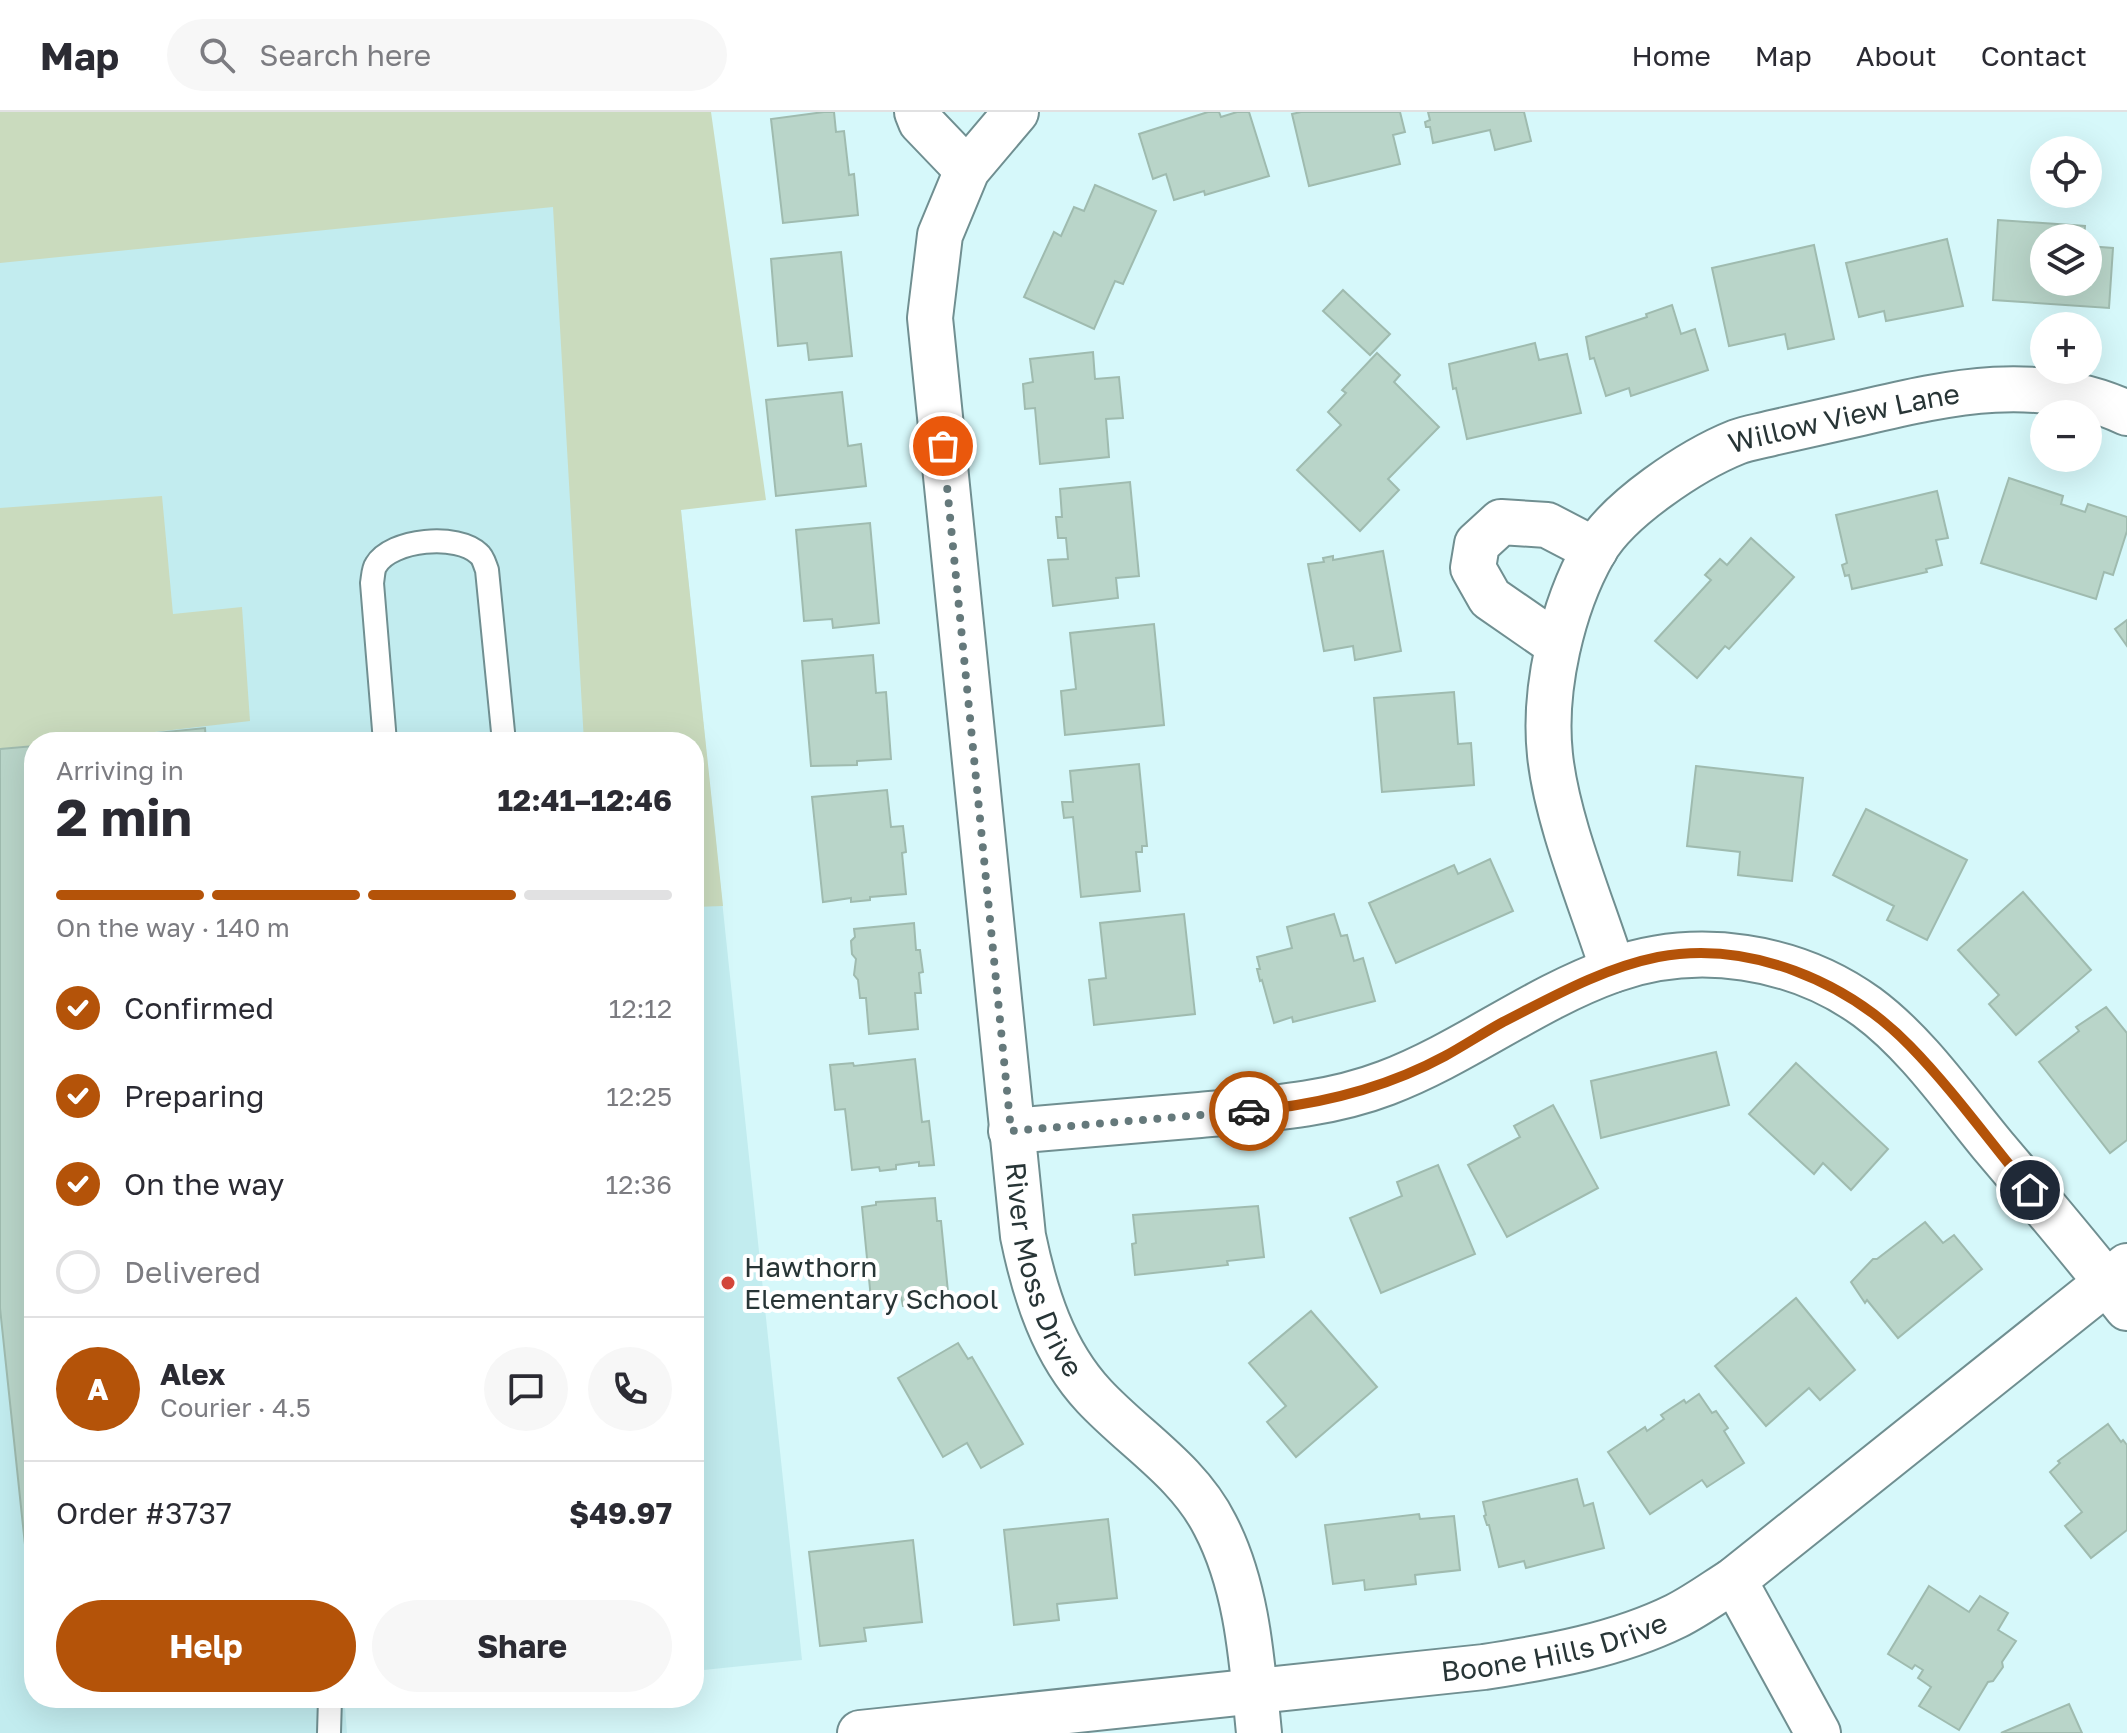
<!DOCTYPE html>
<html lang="en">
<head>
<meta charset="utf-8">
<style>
  body { margin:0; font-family:"Golos Text",sans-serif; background:#f7f7f7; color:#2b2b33; height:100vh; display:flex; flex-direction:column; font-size:30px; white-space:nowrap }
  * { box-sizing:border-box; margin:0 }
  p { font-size:26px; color:#7c7c81 }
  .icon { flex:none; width:44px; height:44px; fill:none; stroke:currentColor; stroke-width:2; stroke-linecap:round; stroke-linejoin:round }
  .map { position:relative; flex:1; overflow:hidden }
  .panel { position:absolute; left:24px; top:620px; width:680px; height:976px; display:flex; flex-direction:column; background:#fff; border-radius:32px; box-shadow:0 8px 32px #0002 }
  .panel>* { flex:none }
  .buttons { position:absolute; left:2030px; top:24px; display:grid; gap:16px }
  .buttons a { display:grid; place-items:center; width:72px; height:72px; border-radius:50%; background:#fff; box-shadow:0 8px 32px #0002; font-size:40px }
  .pin { position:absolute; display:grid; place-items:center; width:68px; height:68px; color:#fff; margin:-34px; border:4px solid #fff; border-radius:50%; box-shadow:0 2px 8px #0007 }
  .courier { position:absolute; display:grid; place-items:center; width:80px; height:80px; margin:-40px; border:6px solid #b45309; border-radius:50%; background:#fff; color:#222; box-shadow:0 2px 10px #0007 }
  .headline em { font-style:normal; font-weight:700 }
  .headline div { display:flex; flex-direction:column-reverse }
  .headline { display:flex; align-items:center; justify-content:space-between; height:136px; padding:0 32px }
  h1 { font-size:52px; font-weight:700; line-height:60px }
  .bar { display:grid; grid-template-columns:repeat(4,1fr); gap:12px 8px; align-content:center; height:96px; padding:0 32px }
  .bar i { height:10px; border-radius:6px; background:#e1e1e2 }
  .bar .current { background:#b45309 }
  .bar p { grid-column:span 4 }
  .line { display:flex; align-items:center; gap:20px; padding:0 32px; border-top:2px solid #e1e1e2 }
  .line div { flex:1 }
  .round { display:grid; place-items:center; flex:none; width:84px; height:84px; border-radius:42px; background:#f7f7f7 }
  ol { padding:0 32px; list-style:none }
  li { display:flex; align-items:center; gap:24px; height:88px }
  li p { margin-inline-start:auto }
  li .icon { padding:8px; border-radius:50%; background:#b45309; color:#fff; stroke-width:4 }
  li:last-child { color:#7c7c81 }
  li i { width:44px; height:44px; border:4px solid #e1e1e2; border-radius:50% }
  .cta { display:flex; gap:16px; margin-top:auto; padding:16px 32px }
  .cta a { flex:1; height:92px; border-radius:48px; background:#b45309; color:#fff; font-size:32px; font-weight:700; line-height:92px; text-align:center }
  .cta a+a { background:#f7f7f7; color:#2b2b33 }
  header { display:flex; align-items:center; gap:48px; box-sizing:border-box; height:112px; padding:0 40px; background:#fff; border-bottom:2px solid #e1e1e2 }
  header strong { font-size:38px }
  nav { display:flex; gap:44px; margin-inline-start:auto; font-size:28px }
  .search { width:560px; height:72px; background:#f7f7f7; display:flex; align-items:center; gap:20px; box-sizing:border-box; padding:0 28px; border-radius:44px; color:#7c7c81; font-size:30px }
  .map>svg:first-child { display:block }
</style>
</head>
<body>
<header>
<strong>Map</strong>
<div class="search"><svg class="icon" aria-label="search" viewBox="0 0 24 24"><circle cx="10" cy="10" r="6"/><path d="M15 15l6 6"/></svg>Search here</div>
<nav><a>Home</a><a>Map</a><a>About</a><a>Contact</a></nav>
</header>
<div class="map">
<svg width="2127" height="1621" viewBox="0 0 2127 1621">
  <rect width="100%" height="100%" fill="#d6f8fa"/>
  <polygon fill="#c2ecef" points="0,0 639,0 802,1548 694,1559 694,630 34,630 34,1586 439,1586 345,1596 347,1621 0,1621"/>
  <g fill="#cadbbe">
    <polygon points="0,0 711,0 766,388 681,398 723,794 694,795 694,630 584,630 553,95 0,151"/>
    <polygon points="162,384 173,502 242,495 250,609 68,630 34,630 34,634 0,637 0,396"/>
  </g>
  <g fill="#b9d5c9" stroke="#9fbbaf" stroke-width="2">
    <polygon points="824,0 834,0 836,20 844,19 849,63 854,62 858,103 783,111 771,7"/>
    <polygon points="1208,0 1219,0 1221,5 1237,0 1249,0 1269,64 1205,83 1204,79 1174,88 1166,62 1153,67 1139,22"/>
    <polygon points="1301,0 1400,0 1405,20 1393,23 1400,52 1309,74 1292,2"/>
    <polygon points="1428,0 1524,0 1531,29 1495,38 1490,18 1433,31 1430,15 1426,15 1425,10 1430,8"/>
    <polygon points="1095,73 1156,99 1123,172 1115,169 1094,217 1024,185 1054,120 1061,124 1074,95 1084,99"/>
    <polygon points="1998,108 2085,114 2084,126 2044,126 2044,170 2088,170 2088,134 2113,136 2109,196 1993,188"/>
    <polygon points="1947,127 1963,194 1886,209 1884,199 1859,205 1846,151"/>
    <polygon points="1814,133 1834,227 1788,237 1785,222 1729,234 1712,156"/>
    <polygon points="841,140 852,244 809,248 807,231 778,234 771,147"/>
    <polygon points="1343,178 1390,222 1370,243 1323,199"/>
    <polygon points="1672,193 1681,222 1695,217 1708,258 1631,284 1629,276 1606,284 1594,246 1590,247 1586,225 1647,205 1646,202"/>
    <polygon points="1535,231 1539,248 1567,242 1581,301 1467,327 1456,276 1453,277 1449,252"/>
    <polygon points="1093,240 1095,267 1119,265 1123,306 1106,307 1109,345 1040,352 1035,296 1025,297 1023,272 1033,270 1030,247"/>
    <polygon points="1377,241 1400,263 1394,270 1439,315 1388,367 1399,378 1360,419 1297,358 1341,313 1328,300 1346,281 1342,278"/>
    <polygon points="842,280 848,334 861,332 866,374 776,384 766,288"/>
    <polygon points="2009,366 2063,384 2061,392 2085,400 2088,392 2127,405 2127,419 2113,463 2104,460 2096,487 1981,451"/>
    <polygon points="1130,370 1139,464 1116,466 1118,486 1053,494 1048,448 1068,447 1066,426 1058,426 1056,405 1062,405 1060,377"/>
    <polygon points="1937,379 1948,426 1936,428 1942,453 1926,457 1927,460 1852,477 1849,463 1845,464 1842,453 1847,451 1836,403"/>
    <polygon points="870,411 879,511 833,516 832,507 804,509 796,418"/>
    <polygon points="1751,426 1794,465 1729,537 1725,534 1697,566 1655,529 1711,468 1705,463 1720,447 1727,453"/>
    <polygon points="1383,439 1401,539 1355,548 1353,534 1324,539 1308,452 1324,450 1323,446 1333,444 1333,448"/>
    <polygon points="2127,508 2127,534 2115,517"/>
    <polygon points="1154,512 1164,613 1065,623 1061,579 1076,577 1070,521"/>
    <polygon points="873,543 876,581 886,580 891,647 857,649 857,653 811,654 802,549"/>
    <polygon points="1454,580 1458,632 1471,631 1474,673 1382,680 1374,586"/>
    <polygon points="205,616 206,630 68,630"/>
    <polygon points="34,634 34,1518 0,1196 0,637"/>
    <polygon points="1139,652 1147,734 1142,734 1142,740 1136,740 1140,779 1081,785 1073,705 1064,706 1062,690 1073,690 1070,659"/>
    <polygon points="1696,654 1803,666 1792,769 1738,763 1740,740 1687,734"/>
    <polygon points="887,678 891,715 903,714 906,740 902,741 906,782 870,785 870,788 851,790 851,786 823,790 812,685"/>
    <polygon points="1866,697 1967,748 1927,828 1887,808 1894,794 1833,763"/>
    <polygon points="1490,747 1513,799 1396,851 1369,791 1454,753 1458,762"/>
    <polygon points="2023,780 2091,858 2016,923 1989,892 1999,883 1958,838"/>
    <polygon points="1184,802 1195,902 1094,913 1089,868 1106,866 1100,811"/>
    <polygon points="1334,802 1341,824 1347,823 1354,849 1363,846 1375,889 1293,910 1292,905 1274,911 1262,868 1260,869 1257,857 1260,857 1257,845 1292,836 1287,815"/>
    <polygon points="914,811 916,838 920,838 923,860 919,861 921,881 915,881 918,917 869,922 866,886 860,886 858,868 854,863 856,847 852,842 851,829 855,825 854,817"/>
    <polygon points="2106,895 2127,921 2127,1028 2110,1041 2039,950 2079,919 2076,915"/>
    <polygon points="1716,940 1729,993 1601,1026 1591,969"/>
    <polygon points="915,947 922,1010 929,1009 934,1053 919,1054 919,1050 896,1053 896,1057 880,1059 879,1055 852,1058 845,997 835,998 830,953 853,951 854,954"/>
    <polygon points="1796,951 1888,1037 1851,1078 1823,1051 1814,1062 1749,1002"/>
    <polygon points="1553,993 1598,1076 1507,1125 1468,1053 1520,1025 1514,1014"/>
    <polygon points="1438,1053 1475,1142 1381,1181 1350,1106 1402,1084 1397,1070"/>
    <polygon points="935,1086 937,1109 941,1109 949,1190 903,1194 901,1184 871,1187 862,1095 876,1093 876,1090"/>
    <polygon points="1258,1094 1264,1145 1227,1149 1228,1153 1135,1163 1132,1132 1136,1131 1133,1103"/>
    <polygon points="1925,1110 1943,1131 1954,1123 1982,1157 1898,1226 1867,1188 1865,1191 1851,1170 1873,1147 1877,1147"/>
    <polygon points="1796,1186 1855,1258 1820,1288 1809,1276 1766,1314 1715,1254"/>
    <polygon points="1311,1199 1377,1275 1296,1345 1267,1310 1286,1294 1249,1251"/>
    <polygon points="958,1231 968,1247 972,1245 1023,1332 981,1356 967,1331 943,1345 898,1266"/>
    <polygon points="1699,1282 1712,1301 1716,1299 1728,1316 1724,1319 1744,1351 1707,1375 1702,1368 1650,1402 1608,1340 1645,1315 1647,1319 1664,1307 1661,1303 1684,1288 1686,1291"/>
    <polygon points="2108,1312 2121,1330 2123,1328 2127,1333 2127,1418 2091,1446 2065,1414 2082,1400 2050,1360 2060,1351 2058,1349"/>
    <polygon points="1577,1367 1584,1394 1593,1391 1604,1436 1526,1456 1524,1449 1499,1455 1489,1413 1487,1413 1484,1404 1486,1403 1483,1390"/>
    <polygon points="1419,1402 1420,1407 1454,1404 1460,1458 1415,1463 1416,1472 1365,1478 1364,1468 1333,1472 1325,1413"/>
    <polygon points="1108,1407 1117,1486 1057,1492 1059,1508 1014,1513 1004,1418"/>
    <polygon points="913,1428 922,1510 864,1516 866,1529 820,1534 809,1440"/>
    <polygon points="1929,1474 1969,1500 1980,1484 2008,1501 1998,1518 2016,1529 2002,1550 2003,1555 1993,1569 1988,1570 1959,1618 1919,1594 1931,1575 1918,1566 1923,1558 1915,1553 1912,1557 1888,1542"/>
    <polygon points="2069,1592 2082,1621 2001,1621"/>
  </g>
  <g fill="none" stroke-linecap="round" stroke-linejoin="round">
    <defs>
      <g id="service">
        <path d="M385,630l-13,-159c1,-5 1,-14 4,-18 15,-26 82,-32 103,-11 4,3 6,11 8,16l17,172"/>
        <polyline points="329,1621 330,1586"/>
      </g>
      <g id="minor">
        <polyline points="917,0 921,10 967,58"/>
        <path id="s1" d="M1016,0l-49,58 -27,65 -10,83 93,918c12,58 30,116 71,160 40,43 94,75 121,129 33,63 37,138 44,208"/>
        <polyline points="1558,533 1490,486 1473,456 1477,432 1501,410 1547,413 1595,438"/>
        <path id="s2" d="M1613,858c-21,-66 -56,-148 -63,-215 -7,-65 12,-148 44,-204 24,-42 98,-91 143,-109 11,-4 24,-6 35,-9 30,-7 59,-13 89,-20 89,-21 178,-41 266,0"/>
        <path d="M1011,1019c63,-5 126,-11 189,-16 63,-6 126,-9 186,-32 79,-30 146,-84 227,-113 84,-30 182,-15 254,37 50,37 88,93 127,140 45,53 90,106 133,161"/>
        <polyline points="1734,1468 1818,1621"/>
      </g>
      <g id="tertiary">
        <path id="s3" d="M860,1621l624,-66c65,-10 133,-22 192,-51 20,-10 39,-24 58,-36l393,-314"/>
      </g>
    </defs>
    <use href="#service" stroke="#708f91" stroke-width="26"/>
    <use href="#minor" stroke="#708f91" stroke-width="48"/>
    <use href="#tertiary" stroke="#708f91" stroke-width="48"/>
    <use href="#service" stroke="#fff" stroke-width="22"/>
    <use href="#minor" stroke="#fff" stroke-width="44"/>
    <use href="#tertiary" stroke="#fff" stroke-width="44"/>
  </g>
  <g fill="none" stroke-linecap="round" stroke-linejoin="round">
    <polyline stroke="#65797b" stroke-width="8" stroke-dasharray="0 14.4" points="943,334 1011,1019 1249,999"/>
    <path stroke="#b45309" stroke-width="10" d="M1249,999c69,-6 135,-22 196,-55 20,-11 38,-23 58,-34 49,-25 100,-54 155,-65 91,-17 189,24 252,89 43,44 80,96 120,144"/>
  </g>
  <circle fill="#d4473b" stroke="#fff" stroke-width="3" cx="728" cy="1171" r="8"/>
  <g text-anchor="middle" stroke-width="8" stroke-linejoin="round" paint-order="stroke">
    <g font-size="28" fill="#283536" stroke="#fff">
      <text dy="10" stroke="none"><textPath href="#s2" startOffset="728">Willow View Lane</textPath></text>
      <text dy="10" stroke="none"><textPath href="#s1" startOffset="1190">River Moss Drive</textPath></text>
      <text dy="10" stroke="none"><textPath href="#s3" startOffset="700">Boone Hills Drive</textPath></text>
    </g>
    <g font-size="28" fill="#283536" stroke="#fff" text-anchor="start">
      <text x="744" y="1165">Hawthorn<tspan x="744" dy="32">Elementary School</tspan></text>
    </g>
  </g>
</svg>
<div class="buttons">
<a><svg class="icon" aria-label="locate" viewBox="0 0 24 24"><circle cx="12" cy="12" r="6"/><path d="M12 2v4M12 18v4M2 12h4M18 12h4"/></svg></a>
<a><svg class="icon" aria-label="layers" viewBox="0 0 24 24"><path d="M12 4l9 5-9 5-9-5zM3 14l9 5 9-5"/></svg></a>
<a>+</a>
<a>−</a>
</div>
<div class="pin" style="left:943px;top:334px;background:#ea580c"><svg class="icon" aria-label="bag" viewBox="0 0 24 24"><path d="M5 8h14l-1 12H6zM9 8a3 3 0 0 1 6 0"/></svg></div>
<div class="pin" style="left:2030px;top:1078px;background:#1f2937"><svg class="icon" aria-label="home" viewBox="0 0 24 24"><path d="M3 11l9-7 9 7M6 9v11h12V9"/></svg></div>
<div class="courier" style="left:1249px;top:999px"><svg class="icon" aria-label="car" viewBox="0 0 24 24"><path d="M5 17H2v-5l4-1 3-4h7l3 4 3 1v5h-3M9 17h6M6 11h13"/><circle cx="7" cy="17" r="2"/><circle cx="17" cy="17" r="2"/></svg></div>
<section class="panel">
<div class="headline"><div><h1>2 min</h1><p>Arriving in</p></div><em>12:41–12:46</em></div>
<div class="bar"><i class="current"></i><i class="current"></i><i class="current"></i><i></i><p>On the way · 140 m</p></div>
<ol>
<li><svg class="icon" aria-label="check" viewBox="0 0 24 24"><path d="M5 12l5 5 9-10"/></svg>Confirmed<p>12:12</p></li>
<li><svg class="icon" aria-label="check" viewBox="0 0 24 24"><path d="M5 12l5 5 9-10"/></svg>Preparing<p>12:25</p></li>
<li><svg class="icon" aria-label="check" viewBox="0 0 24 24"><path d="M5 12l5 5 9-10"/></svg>On the way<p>12:36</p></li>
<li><i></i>Delivered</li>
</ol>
<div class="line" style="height:144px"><b class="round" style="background:#b45309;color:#fff">A</b><div><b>Alex</b><p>Courier · 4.5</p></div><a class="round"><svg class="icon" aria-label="chat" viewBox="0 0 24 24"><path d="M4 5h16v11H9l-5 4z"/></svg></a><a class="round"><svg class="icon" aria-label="phone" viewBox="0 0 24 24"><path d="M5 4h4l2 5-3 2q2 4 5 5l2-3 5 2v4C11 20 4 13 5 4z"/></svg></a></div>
<div class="line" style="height:104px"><div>Order #3737</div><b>$49.97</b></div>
<div class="cta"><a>Help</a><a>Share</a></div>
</section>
</div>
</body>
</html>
